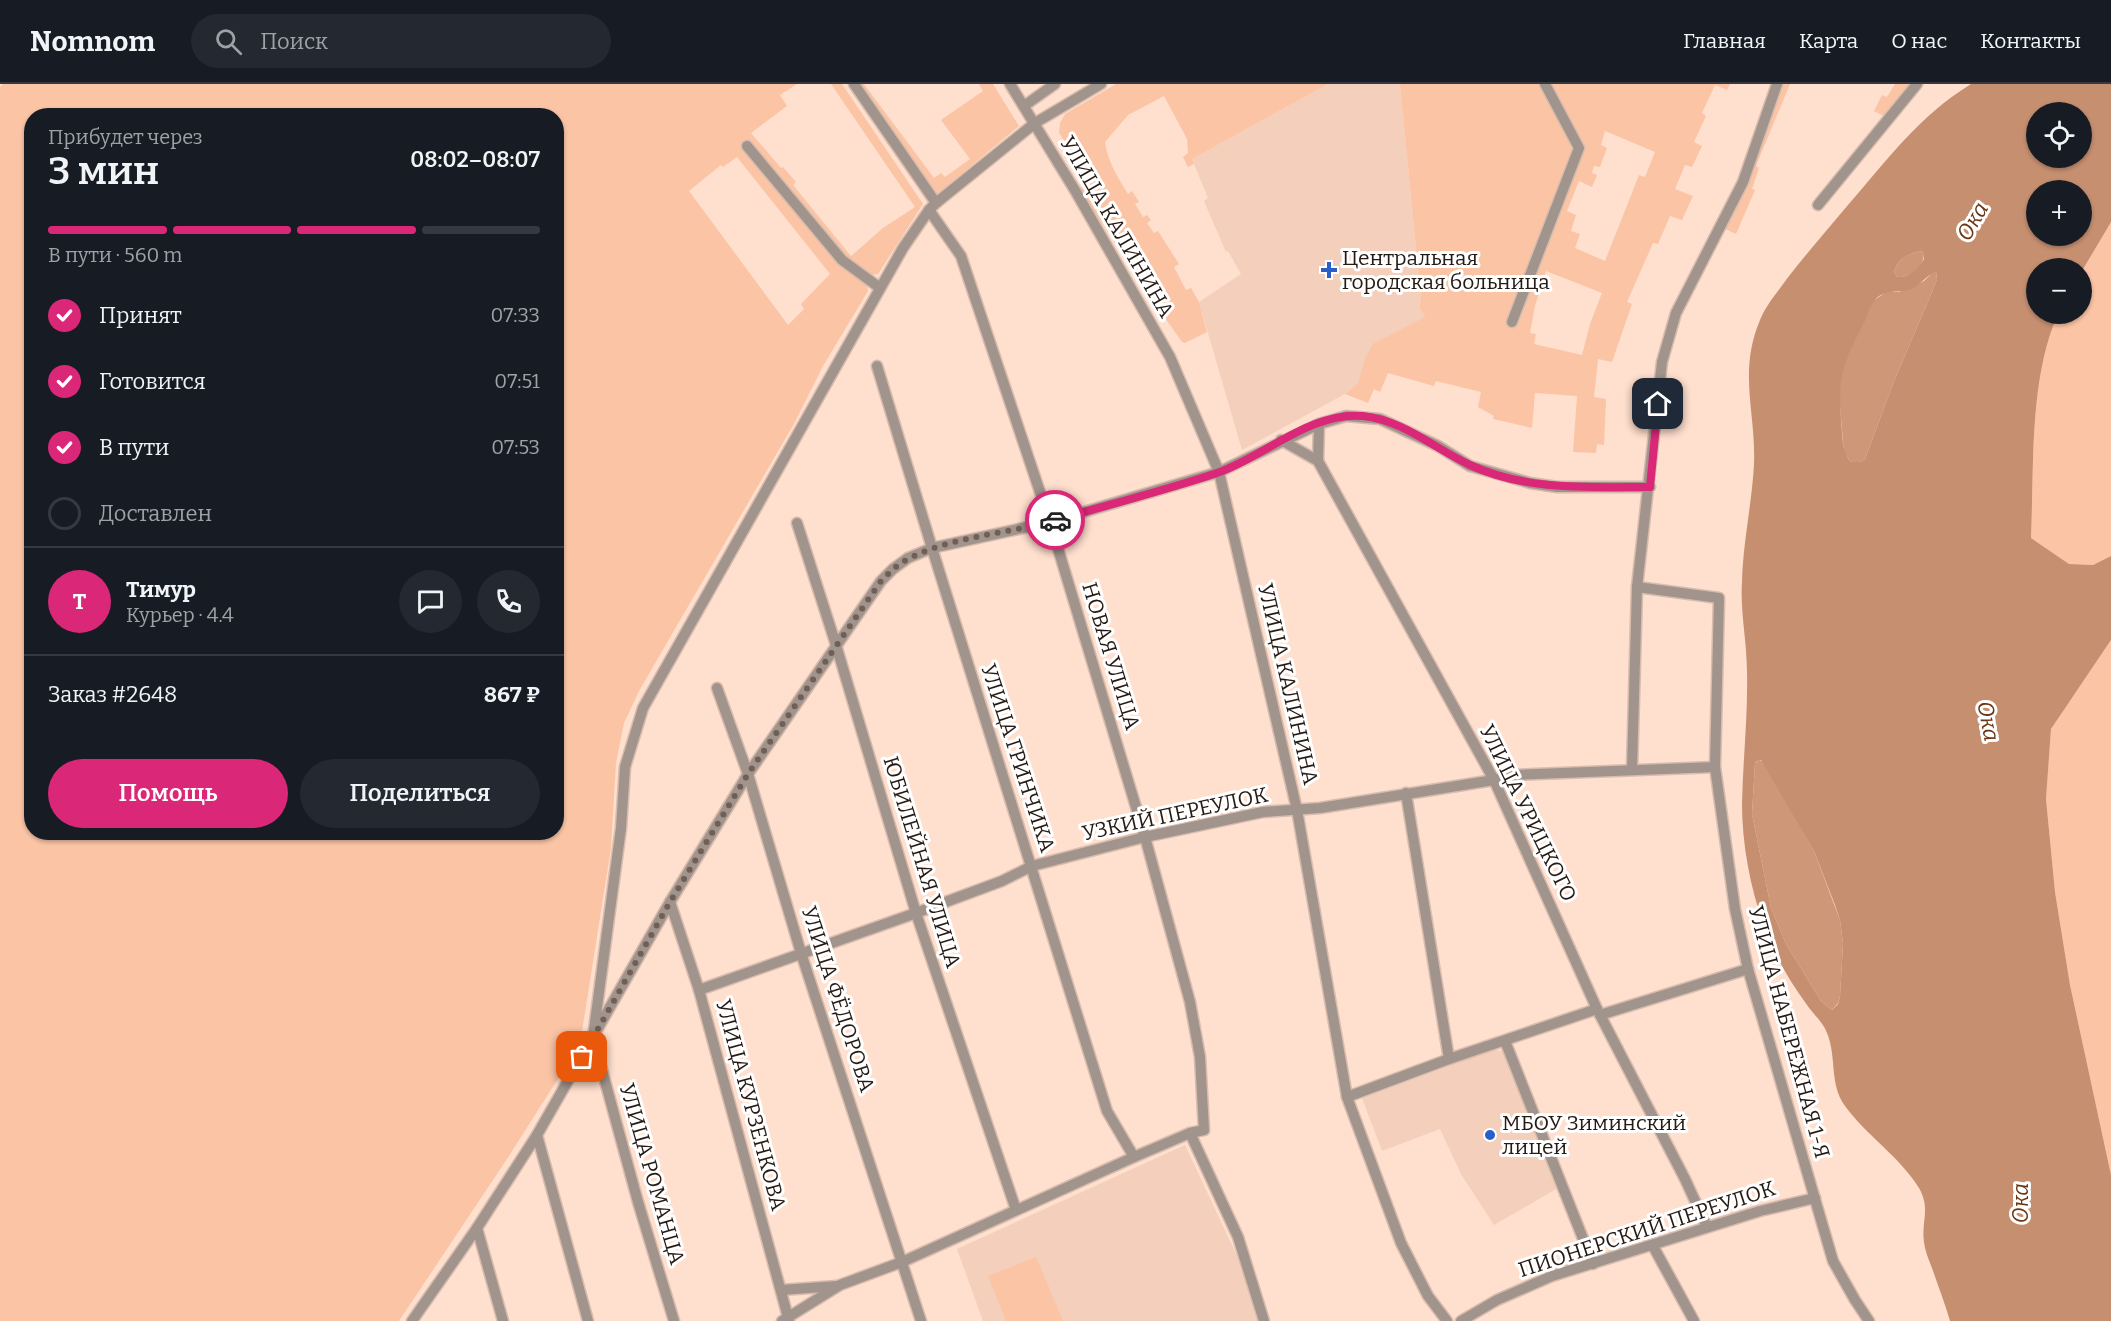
<!DOCTYPE html>
<html lang="ru">
<head>
<meta charset="utf-8">
<style>
  body { margin:0; font-family:Bitter,serif; background:#242831; color:#f1f3f6; height:100vh; display:flex; flex-direction:column; font-size:22px; white-space:nowrap }
  * { box-sizing:border-box; margin:0 }
  p { font-size:20px; color:#9ea1a6 }
  .icon { flex:none; width:33px; height:33px; fill:none; stroke:currentColor; stroke-width:2; stroke-linecap:round; stroke-linejoin:round }
  .map { position:relative; flex:1; overflow:hidden }
  .side { position:absolute; left:24px; top:24px; width:540px; height:732px; display:flex; flex-direction:column; background:#171b24; border-radius:24px; box-shadow:0 2px 4px #0004 }
  .side>* { flex:none }
  .fabs { position:absolute; left:2026px; top:18px; display:grid; gap:12px }
  .fabs a { display:grid; place-items:center; width:66px; height:66px; border-radius:50%; background:#171b24; box-shadow:0 2px 4px #0004; font-size:30px }
  .pin { position:absolute; display:grid; place-items:center; width:51px; height:51px; color:#fff; margin:-26px; border-radius:12px; box-shadow:0 3px 9px #0006 }
  .courier { position:absolute; display:grid; place-items:center; width:60px; height:60px; margin:-30px; border:4px solid #db2777; border-radius:50%; background:#fff; color:#222; box-shadow:0 2px 8px #0007 }
  .summary em { font-style:normal; font-weight:600 }
  .summary div { display:flex; flex-direction:column-reverse }
  .summary { display:flex; align-items:center; justify-content:space-between; height:102px; padding:0 24px }
  h1 { font-size:39px; font-weight:600; line-height:45px }
  .bar { display:grid; grid-template-columns:repeat(4,1fr); gap:9px 6px; align-content:center; height:72px; padding:0 24px }
  .bar i { height:8px; border-radius:4px; background:#363941 }
  .bar .selected { background:#db2777 }
  .bar p { grid-column:span 4 }
  .line { display:flex; align-items:center; gap:15px; padding:0 24px; border-top:2px solid #363941 }
  .line div { flex:1 }
  .round { display:grid; place-items:center; flex:none; width:63px; height:63px; border-radius:32px; background:#242831 }
  ol { padding:0 24px; list-style:none }
  li { display:flex; align-items:center; gap:18px; height:66px }
  li p { margin-inline-start:auto }
  li .icon { padding:6px; border-radius:50%; background:#db2777; color:#fff; stroke-width:4 }
  li:last-child { color:#9ea1a6 }
  li i { width:33px; height:33px; border:3px solid #363941; border-radius:50% }
  .primary-button { display:flex; gap:12px; margin-top:auto; padding:12px 24px }
  .primary-button a { flex:1; height:69px; border-radius:36px; background:#db2777; color:#fff; font-size:24px; font-weight:600; line-height:69px; text-align:center }
  .primary-button a+a { background:#242831; color:#f1f3f6 }
  header { display:flex; align-items:center; gap:36px; box-sizing:border-box; height:84px; padding:0 30px; background:#171b24; border-bottom:2px solid #363941 }
  header strong { font-size:28px }
  nav { display:flex; gap:33px; margin-inline-start:auto; font-size:21px }
  .search { width:420px; height:54px; background:#242831; display:flex; align-items:center; gap:15px; box-sizing:border-box; padding:0 21px; border-radius:33px; color:#9ea1a6; font-size:22px }
  .map>svg:first-child { display:block }
</style>
</head>
<body>
<header>
<strong>Nomnom</strong>
<div class="search"><svg class="icon" aria-label="search" viewBox="0 0 24 24"><circle cx="10" cy="10" r="6"/><path d="M15 15l6 6"/></svg>Поиск</div>
<nav><a>Главная</a><a>Карта</a><a>О нас</a><a>Контакты</a></nav>
</header>
<div class="map">
<svg width="2111" height="1237" viewBox="0 0 2111 1237">
  <rect width="100%" height="100%" fill="#ffdfce"/>
  <g fill="#f4cfbb">
    <polygon points="1328,0 1400,0 1421,216 1419,223 1425,233 1365,274 1358,299 1345,310 1242,366 1199,218 1241,190 1228,167 1226,168 1204,117 1208,114 1192,75"/>
    <polygon points="1495,965 1506,969 1558,1104 1494,1141 1461,1090 1440,1045 1382,1067 1362,1014"/>
    <polygon points="1185,1061 1237,1172 1259,1237 983,1237 957,1165"/>
  </g>
  <g fill="#fbc4a5" fill-rule="evenodd">
    <path d="M3,0h794l-17,11 7,11 -36,27 30,35 2,-1 13,15 -3,3 58,71 32,-28 32,-21 -84,-123h11l81,120 -45,70 -8,1 -29,-19 -94,-114 -5,4 65,82 26,28 30,25 4,5 1,5 -45,75 -28,56 -156,269 -15,32 -8,40 -5,85 -31,196 -71,112 -110,165h-399v-1234zM32,32h524v716h-524zM737,73l93,117 -29,30 3,5 -16,16 -99,-134 32,-26 2,2z"/>
    <polygon points="854,0 864,0 934,94 941,89 945,93 970,75 941,36 983,7 979,0 993,0 1019,42 939,109 933,109"/>
    <path d="M1116,0h212l-136,75 2,5 -6,3 -5,-10 5,-4 -1,-14 -23,-43 -36,19 -23,27c3,20 12,34 23,52l4,-3 7,11 -4,2 8,13 4,-2 4,5 -4,3 7,10 4,-2 21,33 -5,3 12,23 5,-2 8,14 8,30 -22,11 -3,-1 -12,-17 -91,-136 13,-7 -33,-49 1,-10 5,-9z"/>
    <path d="M1400,0h330l-3,6 -12,-5 -13,28 4,3 -12,26 8,4 -10,21 -7,-2 -10,24 18,7 -11,24 -12,-4 -12,28 -5,-1 -26,59 5,2 -20,58 -14,-3 -4,38 12,2 -2,46 -7,-1 -1,9 -23,-1 4,-56 -42,-3 -3,35 -39,-9 1,-3 -16,-9 3,-15 -45,-11 -2,5 -46,-13 -8,19 -6,-3 -6,14 -23,-9 13,-11 7,-25 8,-14 52,-27 -6,-10 2,-7zM1605,47l50,21 -10,25 -6,-2 -34,86 -30,-13 5,-14 -9,-3 5,-16 -9,-4 12,-30 13,6 5,-12 -5,-2 2,-7 6,1 7,-19 -6,-3zM1546,187l56,22 -12,31 -8,31 -48,-11 2,-10 -6,-1 5,-27z"/>
    <polygon points="1779,0 1790,0 1756,82 1759,84 1752,105 1755,106 1736,150 1725,145 1747,93"/>
    <polygon points="1895,0 1912,0 1886,33 1874,27 1882,11 1887,13"/>
    <path d="M2111,138v334l-18,9 -24,-1 -38,-26c3,-70 -2,-160 27,-224h24v-43z"/>
    <polygon points="2111,556 2111,1091 2070,901 2055,808 2046,715 2051,645"/>
    <polygon points="1036,1173 1063,1237 1006,1237 988,1192"/>
  </g>
  <g fill="#ce9778">
    <path d="M1923,167c4,14 -13,27 -26,26l-3,-5c4,-14 15,-19 29,-21z"/>
    <polygon points="1936,188 1937,195 1932,208 1894,297 1865,375 1860,378 1851,378 1844,369 1839,310 1840,293 1848,267 1873,217 1886,208 1899,208 1924,197 1932,189"/>
    <polygon points="1759,676 1764,678 1814,767 1840,836 1843,860 1840,912 1838,919 1832,926 1821,917 1786,860 1771,824 1752,730 1755,679"/>
  </g>
  <path fill="#c68f70" fill-rule="evenodd" d="M1971,0h140v138l-29,49v-3h-45v46h21c-29,64 -24,154 -27,224l38,26 24,1 18,-9v84l-60,89 -5,70 9,93 15,93 41,190v146h-161c-5,-18 -12,-35 -18,-53 -3,-8 -7,-17 -8,-26 -3,-21 7,-33 -5,-54 -19,-31 -53,-53 -74,-82 -16,-22 -8,-49 -18,-73 -4,-11 -13,-18 -20,-28 -17,-23 -34,-52 -43,-79 -14,-39 -22,-82 -22,-123 1,-44 6,-88 5,-131 0,-31 -7,-60 -5,-90 1,-40 10,-79 12,-118 2,-52 -16,-92 6,-144 6,-15 17,-27 26,-40 20,-26 41,-50 62,-75 40,-46 71,-89 123,-121zM2037,28h45v46h-45zM2037,106h45v46h-45zM1923,167l1,8c-6,10 -15,19 -27,18l-3,-5c4,-14 15,-19 29,-21zM1936,188l1,7 -5,13 -38,89 -29,78 -5,3h-9c-8,-8 -8,-19 -9,-30 -4,-51 -3,-62 21,-107 4,-8 6,-18 12,-25 9,-11 22,-7 34,-10 11,-4 17,-15 27,-18zM1761,676l53,91 21,54 5,15 3,24 -3,52 -2,8 -6,6 -11,-9 -35,-57 -15,-36 -19,-94 3,-51 2,-2z"/>
  <g fill="none" stroke-linecap="round" stroke-linejoin="round">
    <defs>
      <g id="minor">
        <polyline points="854,0 936,119"/>
        <polyline points="1010,0 1076,108 1170,273 1219,388 1297,726 1347,1013 1401,1159 1428,1212 1447,1237"/>
        <polyline points="1024,22 1055,0"/>
        <polyline points="747,62 842,176 880,204"/>
        <polyline points="1818,121 1917,0"/>
        <polyline points="1512,238 1579,64 1545,0"/>
        <polyline points="877,282 932,464 1107,1027 1134,1073"/>
        <polyline points="1281,356 1318,377 1494,696 1597,925 1685,1095 1707,1143"/>
        <polyline points="1318,377 1319,340"/>
        <polyline points="797,439 836,561 916,829 1016,1126"/>
        <polyline points="1637,503 1719,514 1715,683 1735,825 1748,885 1833,1177 1855,1216 1869,1237"/>
        <polyline points="717,604 748,690 801,869 921,1237"/>
        <polyline points="1632,685 1637,503 1662,278 1676,229 1743,98 1777,0"/>
        <polyline points="1406,709 1449,975"/>
        <polyline points="670,818 699,906 789,1237"/>
        <polyline points="699,906 916,829 1002,797 1032,782 1145,753 1263,728 1320,724 1494,696 1512,691 1715,683"/>
        <polyline points="1600,931 1748,885"/>
        <polyline points="1505,957 1593,1180"/>
        <polyline points="1347,1013 1449,975 1597,925"/>
        <polyline points="1190,1049 1238,1153 1264,1237"/>
        <polyline points="537,1051 588,1237"/>
        <polyline points="477,1144 503,1237"/>
        <polyline points="1653,1162 1694,1237"/>
        <polyline points="781,1206 837,1202"/>
        <polyline points="412,1237 477,1144 537,1051 670,818 748,690 881,497 893,485 908,474 932,464 1050,438 1219,388 1319,340 1346,332 1380,335 1438,362 1470,382 1530,399 1557,403 1650,403"/>
        <polyline points="674,1237 638,1118 593,953 621,744 625,683 643,624 903,164 929,126 936,119 1035,39 1101,0"/>
        <polyline points="782,1237 840,1201 902,1178 1134,1073 1190,1049 1204,1046 1200,973 1190,918 1145,753 1050,438 961,172 929,126"/>
        <polyline points="1461,1237 1497,1216 1552,1192 1760,1127 1815,1114"/>
      </g>
    </defs>
    <use href="#minor" stroke="#d8bcad" stroke-width="13"/>
    <use href="#minor" stroke="#a1948d" stroke-width="10"/>
  </g>
  <g fill="none" stroke-linecap="round" stroke-linejoin="round">
    <path stroke="#715f55" stroke-width="6" stroke-dasharray="0 10.8" d="M582,973l88,-155 78,-128 133,-193c9,-9 18,-18 29,-23 43,-22 98,-24 145,-38"/>
    <path stroke="#db2777" stroke-width="8" d="M1055,436c53,-15 108,-29 162,-47 47,-16 94,-62 146,-57 40,4 72,33 107,49 56,26 119,22 180,22l8,-83"/>
  </g>
  <g fill="#295ecb" stroke="#fff" stroke-width="2">
    <path d="M1326 177h6v6h6v6h-6v6h-6v-6h-6v-6h6z"/>
    <circle cx="1490" cy="1051" r="6"/>
  </g>
  <g text-anchor="middle" stroke-width="6" stroke-linejoin="round" paint-order="stroke">
    <g font-size="21" fill="#251a14" stroke="#fff">
      <text transform="translate(1117 143) rotate(60)" y="7">УЛИЦА КАЛИНИНА</text>
      <text transform="translate(1111 572) rotate(73)" y="7">НОВАЯ УЛИЦА</text>
      <text transform="translate(1288 600) rotate(77)" y="7">УЛИЦА КАЛИНИНА</text>
      <text transform="translate(1018 674) rotate(72)" y="7">УЛИЦА ГРИНЧИКА</text>
      <text transform="translate(1528 729) rotate(64)" y="7">УЛИЦА УРИЦКОГО</text>
      <text transform="translate(1175 730) rotate(-12)" y="7">УЗКИЙ ПЕРЕУЛОК</text>
      <text transform="translate(922 778) rotate(73)" y="7">ЮБИЛЕЙНАЯ УЛИЦА</text>
      <text transform="translate(838 915) rotate(72)" y="7">УЛИЦА ФЁДОРОВА</text>
      <text transform="translate(1789 948) rotate(75)" y="7">УЛИЦА НАБЕРЕЖНАЯ 1-Я</text>
      <text transform="translate(751 1021) rotate(75)" y="7">УЛИЦА КУРЗЕНКОВА</text>
      <text transform="translate(652 1090) rotate(74)" y="7">УЛИЦА РОМАНЦА</text>
      <text transform="translate(1647 1145) rotate(-18)" y="7">ПИОНЕРСКИЙ ПЕРЕУЛОК</text>
    </g>
    <g font-size="21" fill="#251a14" stroke="#fff" text-anchor="start">
      <text x="1342" y="181">Центральная<tspan x="1342" dy="24">городская больница</tspan></text>
      <text x="1502" y="1046">МБОУ Зиминский<tspan x="1502" dy="24">лицей</tspan></text>
    </g>
    <g font-size="22" font-style="italic" fill="#6b3614" stroke="#fff">
      <text transform="translate(1972 137) rotate(-60)" y="8">Ока</text>
      <text transform="translate(1989 637) rotate(79)" y="8">Ока</text>
      <text transform="translate(2020 1119) rotate(-90)" y="8">Ока</text>
    </g>
  </g>
</svg>
<div class="fabs">
<a><svg class="icon" aria-label="locate" viewBox="0 0 24 24"><circle cx="12" cy="12" r="6"/><path d="M12 2v4M12 18v4M2 12h4M18 12h4"/></svg></a>
<a>+</a>
<a>−</a>
</div>
<div class="pin" style="left:582px;top:973px;background:#ea580c"><svg class="icon" aria-label="bag" viewBox="0 0 24 24"><path d="M5 8h14l-1 12H6zM9 8a3 3 0 0 1 6 0"/></svg></div>
<div class="pin" style="left:1658px;top:320px;background:#1f2937"><svg class="icon" aria-label="home" viewBox="0 0 24 24"><path d="M3 11l9-7 9 7M6 9v11h12V9"/></svg></div>
<div class="courier" style="left:1055px;top:436px"><svg class="icon" aria-label="car" viewBox="0 0 24 24"><path d="M5 17H2v-5l4-1 3-4h7l3 4 3 1v5h-3M9 17h6M6 11h13"/><circle cx="7" cy="17" r="2"/><circle cx="17" cy="17" r="2"/></svg></div>
<section class="side">
<div class="summary"><div><h1>3 мин</h1><p>Прибудет через</p></div><em>08:02–08:07</em></div>
<div class="bar"><i class="selected"></i><i class="selected"></i><i class="selected"></i><i></i><p>В пути · 560 m</p></div>
<ol>
<li><svg class="icon" aria-label="check" viewBox="0 0 24 24"><path d="M5 12l5 5 9-10"/></svg>Принят<p>07:33</p></li>
<li><svg class="icon" aria-label="check" viewBox="0 0 24 24"><path d="M5 12l5 5 9-10"/></svg>Готовится<p>07:51</p></li>
<li><svg class="icon" aria-label="check" viewBox="0 0 24 24"><path d="M5 12l5 5 9-10"/></svg>В пути<p>07:53</p></li>
<li><i></i>Доставлен</li>
</ol>
<div class="line" style="height:108px"><b class="round" style="background:#db2777;color:#fff">Т</b><div><b>Тимур</b><p>Курьер · 4.4</p></div><a class="round"><svg class="icon" aria-label="chat" viewBox="0 0 24 24"><path d="M4 5h16v11H9l-5 4z"/></svg></a><a class="round"><svg class="icon" aria-label="phone" viewBox="0 0 24 24"><path d="M5 4h4l2 5-3 2q2 4 5 5l2-3 5 2v4C11 20 4 13 5 4z"/></svg></a></div>
<div class="line" style="height:78px"><div>Заказ #2648</div><b>867 ₽</b></div>
<div class="primary-button"><a>Помощь</a><a>Поделиться</a></div>
</section>
</div>
</body>
</html>
